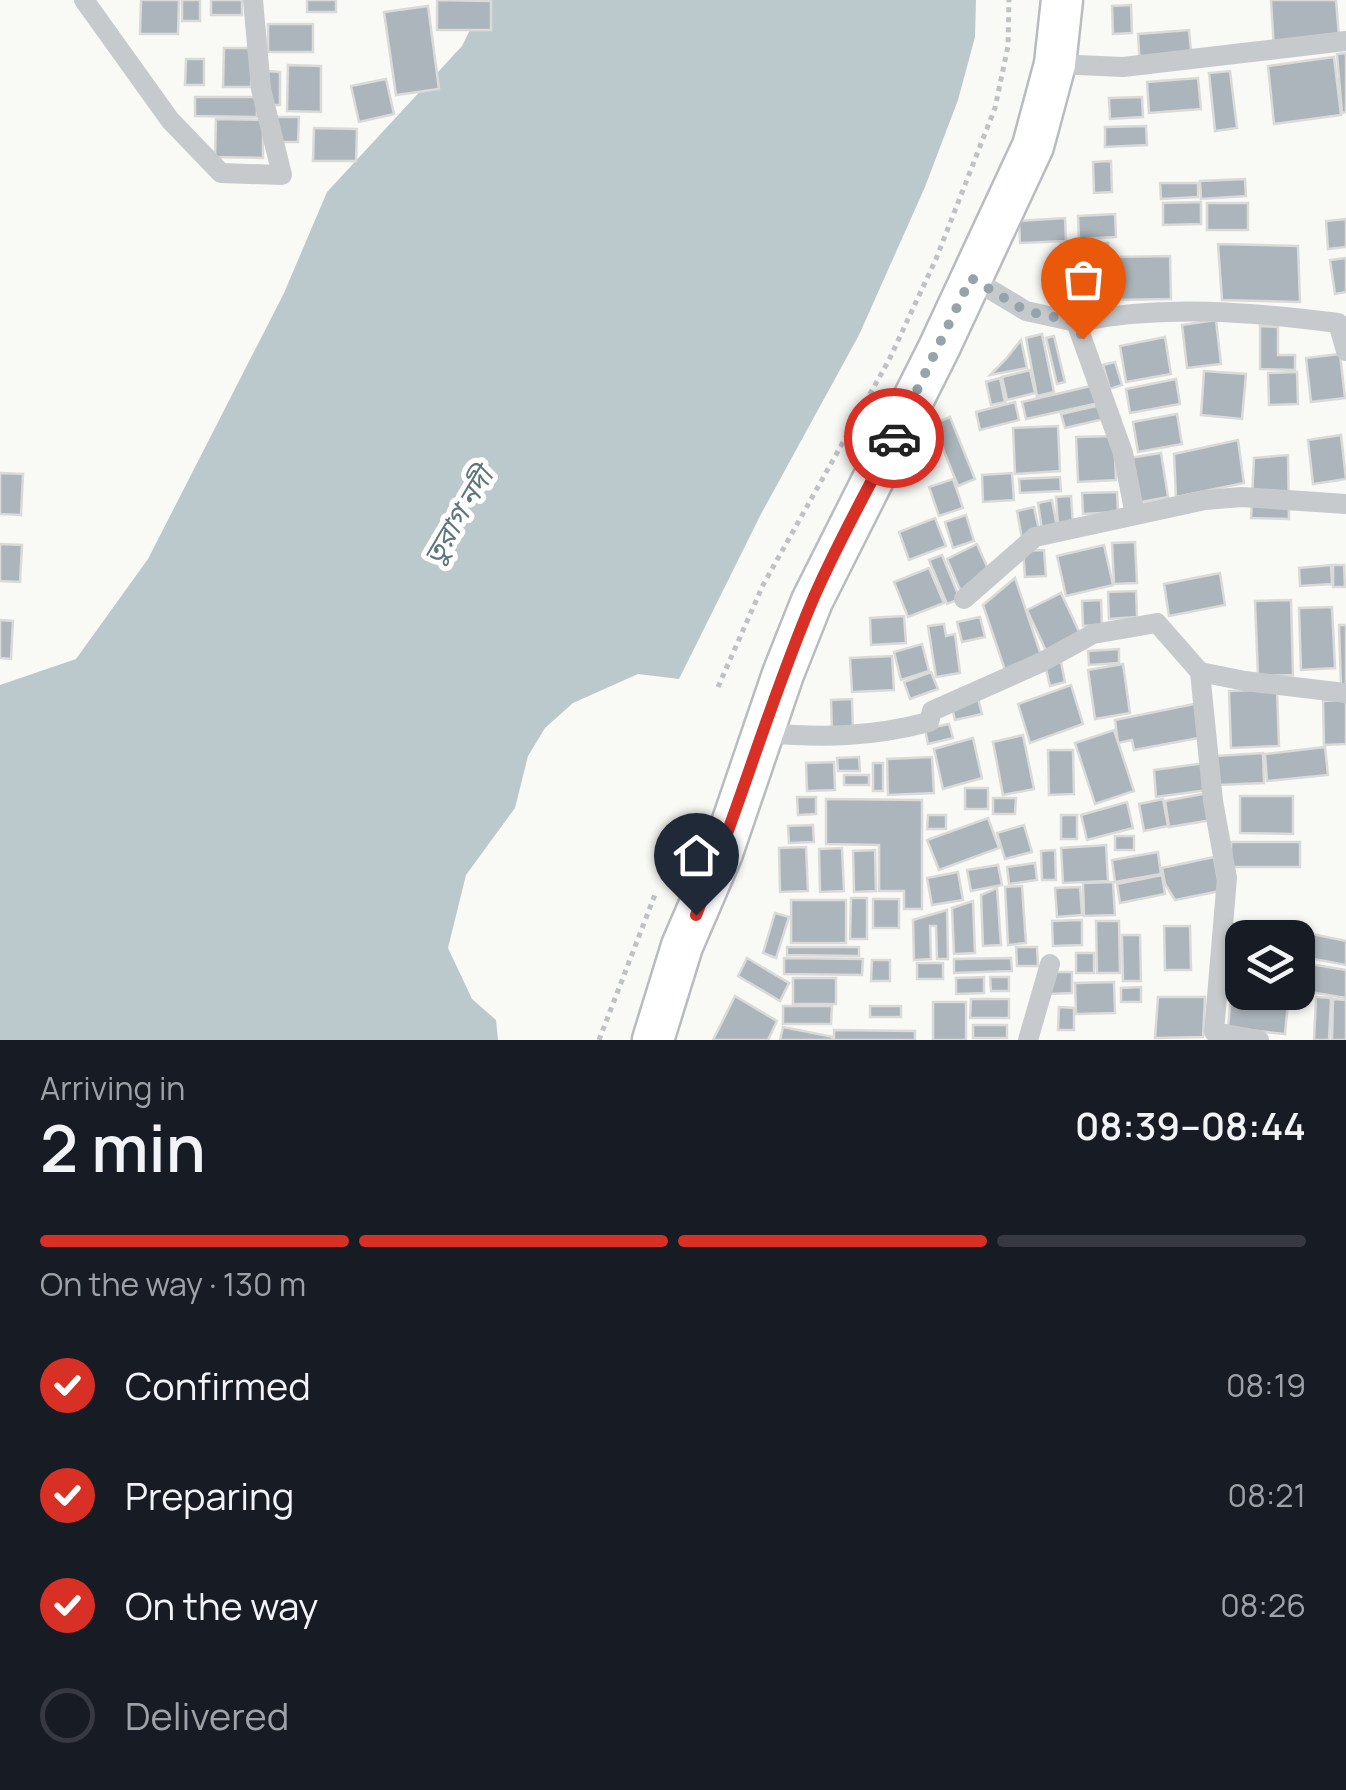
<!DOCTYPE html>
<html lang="en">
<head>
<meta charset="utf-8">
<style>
  body { margin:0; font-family:Manrope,"Noto Sans Bengali",sans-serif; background:#242831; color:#f1f3f6; height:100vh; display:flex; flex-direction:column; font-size:38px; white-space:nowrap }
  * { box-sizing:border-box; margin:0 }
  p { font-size:32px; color:#9ea1a6 }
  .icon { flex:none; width:55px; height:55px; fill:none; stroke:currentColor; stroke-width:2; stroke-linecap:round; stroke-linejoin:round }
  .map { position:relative; height:1040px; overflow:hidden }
  .side { display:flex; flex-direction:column; background:#171b24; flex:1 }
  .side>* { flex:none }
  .buttons { position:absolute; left:1225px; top:920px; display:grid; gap:20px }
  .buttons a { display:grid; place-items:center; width:90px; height:90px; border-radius:20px; background:#171b24; box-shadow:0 2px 8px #0004; font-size:50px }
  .pin { position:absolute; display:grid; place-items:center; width:85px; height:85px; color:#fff; margin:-102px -42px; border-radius:50% 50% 50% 0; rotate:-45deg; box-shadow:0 0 10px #0007 }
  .pin .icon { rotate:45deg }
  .courier { position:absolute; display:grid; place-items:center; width:100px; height:100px; margin:-50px; border:8px solid #d93025; border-radius:50%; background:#fff; color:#222; box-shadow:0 2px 12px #0007 }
  .overview em { font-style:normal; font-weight:600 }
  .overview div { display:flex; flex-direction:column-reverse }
  .overview { display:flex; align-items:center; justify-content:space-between; height:170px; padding:0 40px }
  h1 { font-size:65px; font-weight:600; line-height:75px }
  .bar { display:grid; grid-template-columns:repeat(4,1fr); gap:15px 10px; align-content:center; height:120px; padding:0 40px }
  .bar i { height:12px; border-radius:8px; background:#363941 }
  .bar .active { background:#d93025 }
  .bar p { grid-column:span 4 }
  ol { padding:0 40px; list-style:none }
  li { display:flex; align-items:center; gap:30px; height:110px }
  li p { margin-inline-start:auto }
  li .icon { padding:10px; border-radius:50%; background:#d93025; color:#fff; stroke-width:4 }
  li:last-child { color:#9ea1a6 }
  li i { width:55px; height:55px; border:5px solid #363941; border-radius:50% }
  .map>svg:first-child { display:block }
</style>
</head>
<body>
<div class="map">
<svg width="1346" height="1040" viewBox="0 0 1346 1040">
  <rect width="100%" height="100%" fill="#f9f9f6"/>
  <polygon fill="#bcc9cc" points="485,0 976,0 975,37 958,100 925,187 859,335 761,514 679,679 638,674 573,703 545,728 528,756 515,808 466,875 448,948 472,999 496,1020 498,1040 0,1040 0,685 76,659 148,559 284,293 327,192 462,46"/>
  <g fill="#acb5bb" stroke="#dadad8" stroke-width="2.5">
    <polygon points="141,0 179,0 178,34 140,34"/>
    <rect x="182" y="0" width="18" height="21"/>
    <rect x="211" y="0" width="31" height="15"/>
    <rect x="307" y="0" width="29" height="12"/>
    <polygon points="437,0 491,1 491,30 437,30"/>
    <polygon points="1271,0 1336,0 1339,37 1274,49"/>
    <polygon points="1131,5 1132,33 1113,34 1112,6"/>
    <polygon points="428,6 439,89 396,95 384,12"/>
    <rect x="268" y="24" width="45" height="28"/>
    <polygon points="1189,30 1192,61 1140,66 1138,34"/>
    <polygon points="224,48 252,48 251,87 223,87"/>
    <polygon points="1346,53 1346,112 1342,113 1337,54"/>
    <polygon points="1334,57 1341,115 1274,124 1268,66"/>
    <polygon points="186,59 204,59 204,85 185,85"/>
    <polygon points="288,65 321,66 321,112 287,111"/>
    <polygon points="268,71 280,72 280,105 267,105"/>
    <polygon points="1230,71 1237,128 1215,131 1209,73"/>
    <polygon points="1198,78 1201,109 1149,113 1147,82"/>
    <polygon points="386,79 394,114 359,122 351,86"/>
    <polygon points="195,97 257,97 257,117 195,116"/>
    <polygon points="1142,97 1143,117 1110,119 1109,98"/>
    <polygon points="275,117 299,117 298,142 274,142"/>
    <polygon points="216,119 263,120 263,158 215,157"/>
    <polygon points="1146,126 1147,145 1105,147 1105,127"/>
    <polygon points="314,128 357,129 356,161 313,161"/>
    <polygon points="1111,161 1112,192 1094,193 1093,162"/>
    <polygon points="1245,179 1246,196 1201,199 1200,181"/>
    <polygon points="1160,183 1198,183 1198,197 1161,199"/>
    <polygon points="1201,202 1201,224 1163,225 1163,203"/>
    <rect x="1207" y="203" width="41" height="27"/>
    <polygon points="1115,214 1116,237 1079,239 1078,216"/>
    <polygon points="1065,218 1066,241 1020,243 1019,221"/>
    <polygon points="1346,219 1346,247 1328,249 1326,221"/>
    <polygon points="1108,243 1108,265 1063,267 1061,244"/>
    <polygon points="1218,244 1298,246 1300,302 1222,300"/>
    <polygon points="1170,256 1171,299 1115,300 1114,257"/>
    <polygon points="1346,258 1346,292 1335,294 1330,260"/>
    <rect x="1082" y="270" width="30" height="10"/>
    <polygon points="1070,279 1089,287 1077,316 1059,308"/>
    <rect x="1092" y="282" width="15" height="22"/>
    <polygon points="1216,320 1221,364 1187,368 1182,325"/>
    <polygon points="1260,326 1278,327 1278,355 1295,355 1295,370 1260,369"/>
    <polygon points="1042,334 1054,392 1037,396 1026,338"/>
    <polygon points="1054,336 1065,382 1057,384 1046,338"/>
    <polygon points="1165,337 1171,374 1126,382 1120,346"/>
    <polygon points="1021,340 1027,368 990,375 1006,359"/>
    <polygon points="1340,354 1345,398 1311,402 1306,358"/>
    <polygon points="1115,362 1122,385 1110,389 1103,365"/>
    <polygon points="1030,370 1035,393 1007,400 1002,377"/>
    <polygon points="1204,371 1246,374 1242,419 1201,415"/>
    <polygon points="1297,372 1298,404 1269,405 1268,373"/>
    <polygon points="1000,378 1005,402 991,405 986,382"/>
    <polygon points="1176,379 1180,404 1130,413 1126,389"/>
    <polygon points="1095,385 1099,403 1026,419 1022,402"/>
    <polygon points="1015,402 1019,420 980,430 976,412"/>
    <polygon points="1101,405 1104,419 1065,428 1061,414"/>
    <polygon points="1177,414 1182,444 1138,452 1133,422"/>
    <polygon points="950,417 975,479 958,486 933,424"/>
    <polygon points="1058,426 1060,471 1015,474 1013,428"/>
    <polygon points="1341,435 1346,479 1313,484 1308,440"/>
    <polygon points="1114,436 1116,480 1078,482 1076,437"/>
    <polygon points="1238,440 1244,483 1176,497 1174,454"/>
    <polygon points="1161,453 1168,497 1136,503 1129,458"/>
    <polygon points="1288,455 1289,519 1251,518 1254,458"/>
    <polygon points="0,473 23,474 21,515 0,514"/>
    <polygon points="1012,473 1014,500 983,502 982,475"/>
    <polygon points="1060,477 1061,491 1020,493 1019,479"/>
    <polygon points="953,479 963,508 939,516 929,487"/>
    <polygon points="1117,492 1118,512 1083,514 1082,493"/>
    <polygon points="1071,496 1073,525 1058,526 1056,497"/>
    <polygon points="1052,500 1057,527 1042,530 1038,503"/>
    <polygon points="1034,507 1040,535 1022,539 1017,511"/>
    <polygon points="966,515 974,541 953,548 945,522"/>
    <polygon points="935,518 946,546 909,560 899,532"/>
    <polygon points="1135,542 1137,583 1114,584 1112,543"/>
    <polygon points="0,544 22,545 20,582 0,581"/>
    <polygon points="977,544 989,571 961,592 947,559"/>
    <polygon points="1104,545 1113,585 1066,596 1057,556"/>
    <polygon points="1044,550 1046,576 1025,577 1023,551"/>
    <polygon points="942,555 960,599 947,604 929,560"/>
    <polygon points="1331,565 1332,584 1300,586 1299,568"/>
    <polygon points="1333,565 1344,565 1345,587 1333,587"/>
    <polygon points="929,568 944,603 908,617 894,582"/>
    <polygon points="1220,573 1225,605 1169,616 1164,584"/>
    <polygon points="1015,578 1042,658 1006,673 983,605"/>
    <polygon points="1136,591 1137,617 1109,619 1108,592"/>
    <polygon points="1061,593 1082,638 1048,655 1027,610"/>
    <polygon points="1101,600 1102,625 1083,626 1082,601"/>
    <polygon points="1291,600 1293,675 1258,676 1255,601"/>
    <polygon points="1332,607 1335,668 1301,670 1299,608"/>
    <polygon points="904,616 906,643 871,645 870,618"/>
    <polygon points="980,617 985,637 962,642 957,622"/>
    <polygon points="0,620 13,621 11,659 0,658"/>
    <polygon points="944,624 946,636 955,634 960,673 936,677 928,626"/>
    <polygon points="1339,625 1346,625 1346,687 1341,687"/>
    <polygon points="922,644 929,671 901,680 894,652"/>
    <polygon points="1119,649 1119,663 1089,665 1088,651"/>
    <polygon points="892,656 894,690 852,692 850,658"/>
    <polygon points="1061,662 1065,682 1050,686 1045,665"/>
    <polygon points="1123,664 1130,713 1095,719 1088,670"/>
    <polygon points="931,672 938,689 910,699 904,682"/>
    <polygon points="1071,685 1083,724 1030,743 1018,704"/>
    <polygon points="1277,689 1279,746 1231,748 1229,691"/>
    <polygon points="978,698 982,714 955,720 951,704"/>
    <polygon points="852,699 853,731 832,732 831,700"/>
    <polygon points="1346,700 1346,744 1324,745 1323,701"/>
    <polygon points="1199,703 1204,737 1134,750 1132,740 1118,743 1115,720"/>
    <polygon points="949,724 953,738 928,744 925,729"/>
    <polygon points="1114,730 1134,791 1095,804 1075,743"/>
    <polygon points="1023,735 1034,789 1003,795 993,742"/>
    <polygon points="973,738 982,778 943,789 934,749"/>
    <polygon points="1325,747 1328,775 1267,781 1265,754"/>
    <polygon points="1048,750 1073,750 1074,794 1049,795"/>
    <polygon points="1263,753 1264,783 1218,785 1216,756"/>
    <polygon points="859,757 860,771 838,771 837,758"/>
    <polygon points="932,757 934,793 888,795 887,759"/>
    <polygon points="834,762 835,790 807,791 806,763"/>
    <rect x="873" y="763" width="10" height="28"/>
    <polygon points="1205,763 1208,790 1156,797 1154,770"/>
    <rect x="844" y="775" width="25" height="10"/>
    <rect x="965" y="788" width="23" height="21"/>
    <polygon points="1208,793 1212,820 1169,827 1165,801"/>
    <polygon points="1240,796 1293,796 1293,834 1240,833"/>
    <polygon points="797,797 816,797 816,814 798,815"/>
    <polygon points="993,798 1016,798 1015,814 993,814"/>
    <polygon points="826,799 922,800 922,909 904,909 904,891 879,891 879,845 826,844"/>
    <polygon points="1163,799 1168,826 1144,831 1139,804"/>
    <polygon points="1127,802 1133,828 1087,840 1081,815"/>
    <polygon points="928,815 946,815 946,829 927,829"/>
    <rect x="1061" y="815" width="16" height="24"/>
    <polygon points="988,818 999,848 939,870 927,840"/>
    <polygon points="813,825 814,842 789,843 788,826"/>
    <polygon points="1024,825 1032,852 1005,859 997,833"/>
    <rect x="1115" y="836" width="19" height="14"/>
    <rect x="1231" y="842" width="69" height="25"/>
    <polygon points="1106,845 1108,881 1063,883 1061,848"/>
    <polygon points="806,847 808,891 780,892 779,848"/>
    <polygon points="842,848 844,891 820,892 819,849"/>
    <polygon points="875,850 876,891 854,892 853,851"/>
    <polygon points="1055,850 1056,880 1042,880 1041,851"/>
    <polygon points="1158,852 1161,874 1115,882 1112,860"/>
    <polygon points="1214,857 1220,891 1175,900 1165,884 1162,868"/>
    <polygon points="1035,863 1037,880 1009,884 1007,867"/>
    <polygon points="998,865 1002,885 971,891 967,870"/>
    <polygon points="958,872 963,900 932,905 927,878"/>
    <polygon points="1162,875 1165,894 1120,903 1117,884"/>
    <polygon points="1113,882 1115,915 1084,916 1083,883"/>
    <polygon points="1022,886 1026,943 1008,945 1005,887"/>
    <polygon points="1080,887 1082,915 1057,917 1055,888"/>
    <polygon points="997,888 1001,945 983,946 981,895"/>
    <polygon points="851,898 867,898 867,939 850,939"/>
    <rect x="873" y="899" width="26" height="29"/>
    <rect x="791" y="900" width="55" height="43"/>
    <polygon points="973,901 975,953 954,954 952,908"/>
    <polygon points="947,910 948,959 937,959 936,926 930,926 931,959 914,960 913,920"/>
    <polygon points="775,913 789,917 776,958 763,953"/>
    <polygon points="1082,920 1082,945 1053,946 1052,921"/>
    <polygon points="1096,921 1119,921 1120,973 1097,973"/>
    <polygon points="1164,926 1190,926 1191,970 1165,970"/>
    <polygon points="1246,926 1287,932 1287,938 1244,938"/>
    <polygon points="1293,930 1346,941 1346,965 1298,956 1298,938 1291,938"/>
    <polygon points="1122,935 1140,935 1141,981 1123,981"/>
    <polygon points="787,947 859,947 859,956 787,955"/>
    <polygon points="1016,947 1037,947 1038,966 1017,966"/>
    <polygon points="1227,951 1242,953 1242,978 1224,975"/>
    <rect x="1076" y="953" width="18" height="20"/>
    <polygon points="747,958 789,983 780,1001 738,976"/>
    <polygon points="784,958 863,959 862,975 784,974"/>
    <polygon points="1011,958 1012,971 954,973 954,959"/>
    <polygon points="872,960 890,960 890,981 871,981"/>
    <polygon points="1298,962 1346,970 1346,998 1298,990"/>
    <rect x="917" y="963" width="26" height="16"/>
    <polygon points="1049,972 1072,972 1072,993 1050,994"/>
    <polygon points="984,977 984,993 956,994 956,978"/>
    <polygon points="990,977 1009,977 1009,991 991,991"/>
    <rect x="793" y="978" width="43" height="26"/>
    <polygon points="1114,982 1115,1013 1076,1014 1075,983"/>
    <polygon points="1232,984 1242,985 1242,992 1289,992 1285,1034 1228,1028"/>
    <polygon points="1141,987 1141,1002 1121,1002 1121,988"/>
    <polygon points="735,996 777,1021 768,1040 713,1040"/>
    <polygon points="1158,997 1205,997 1203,1037 1155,1038"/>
    <polygon points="1316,997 1331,998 1329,1040 1314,1040"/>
    <polygon points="971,999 1009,999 1009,1018 970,1018"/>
    <polygon points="1333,999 1346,1000 1346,1040 1332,1040"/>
    <rect x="933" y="1002" width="33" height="38"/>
    <polygon points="783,1006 832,1006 831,1024 783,1024"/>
    <rect x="870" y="1006" width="31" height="11"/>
    <polygon points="1059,1007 1074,1008 1074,1030 1058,1030"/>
    <rect x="973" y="1025" width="34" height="13"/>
    <polygon points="783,1027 833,1037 832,1040 780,1040"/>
    <polygon points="834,1030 915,1031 915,1040 834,1040"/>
  </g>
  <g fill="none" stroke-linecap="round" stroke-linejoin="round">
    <defs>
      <polyline id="highway" points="653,1040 682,946 722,853 783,674 812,601 939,348 1033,146 1055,64 1062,0"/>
    </defs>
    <use href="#highway" stroke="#b8bcbf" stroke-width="45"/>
    <g stroke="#bfc2c4" stroke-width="5" stroke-dasharray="5 5" stroke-linecap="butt">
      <polyline points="718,687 763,585 889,360 936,259 995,108 1008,46 1009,0"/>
      <polyline points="599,1040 656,892"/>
    </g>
    <g stroke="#c6cacd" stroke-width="20">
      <polyline points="84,0 170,120 221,173 282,175 261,89 253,0"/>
      <polyline points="1055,64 1123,67 1346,41"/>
      <polyline points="971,278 1026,311 1076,322 1123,453 1135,515"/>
      <path d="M1076,322c88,-18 174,-10 262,1l8,28"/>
      <polyline points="964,599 1035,537 1205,500 1242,497 1346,504"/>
      <polyline points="1200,672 1213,801 1227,878 1214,1032 1259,1040"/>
      <path d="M764,733c60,5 107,4 165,-11l3,-11 110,-49 51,-28 64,-11 43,49 45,9 101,12"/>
      <polyline points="1028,1040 1050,964"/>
    </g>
    <use href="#highway" stroke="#fff" stroke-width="40"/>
  </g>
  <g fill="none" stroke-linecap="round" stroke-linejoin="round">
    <polyline stroke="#97a3ab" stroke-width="10" stroke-dasharray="0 18" points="894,438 971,278 1026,311 1076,322 1083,339"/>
    <path stroke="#d93025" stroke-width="12" d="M696,915c42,-102 72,-209 115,-311 24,-57 55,-111 83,-166"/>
  </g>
  <g text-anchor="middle" stroke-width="10" stroke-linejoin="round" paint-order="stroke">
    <g font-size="28" font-style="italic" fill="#5e757c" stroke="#fff">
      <text transform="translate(458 516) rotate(-59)" y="10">তুরাগ নদী</text>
    </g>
  </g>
</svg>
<div class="buttons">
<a><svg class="icon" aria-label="layers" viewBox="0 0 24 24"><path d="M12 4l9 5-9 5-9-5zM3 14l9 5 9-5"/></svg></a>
</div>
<div class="pin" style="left:1083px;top:339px;background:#ea580c"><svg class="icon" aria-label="bag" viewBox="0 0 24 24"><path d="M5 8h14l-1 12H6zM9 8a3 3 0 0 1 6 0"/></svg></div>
<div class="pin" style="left:696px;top:915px;background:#1f2937"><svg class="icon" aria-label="home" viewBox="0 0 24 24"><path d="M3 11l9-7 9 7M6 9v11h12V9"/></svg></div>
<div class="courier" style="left:894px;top:438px"><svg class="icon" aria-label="car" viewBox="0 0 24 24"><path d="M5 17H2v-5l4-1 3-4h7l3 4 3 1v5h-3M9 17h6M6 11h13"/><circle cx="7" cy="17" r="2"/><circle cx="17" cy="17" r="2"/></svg></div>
</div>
<section class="side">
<div class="overview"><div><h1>2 min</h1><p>Arriving in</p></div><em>08:39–08:44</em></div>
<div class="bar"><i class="active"></i><i class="active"></i><i class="active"></i><i></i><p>On the way · 130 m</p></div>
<ol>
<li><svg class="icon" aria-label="check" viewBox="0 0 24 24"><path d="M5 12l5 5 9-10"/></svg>Confirmed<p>08:19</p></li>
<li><svg class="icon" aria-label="check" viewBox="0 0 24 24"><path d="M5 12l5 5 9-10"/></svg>Preparing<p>08:21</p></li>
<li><svg class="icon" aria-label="check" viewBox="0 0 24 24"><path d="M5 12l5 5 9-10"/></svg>On the way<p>08:26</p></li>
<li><i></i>Delivered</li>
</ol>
</section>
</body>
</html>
